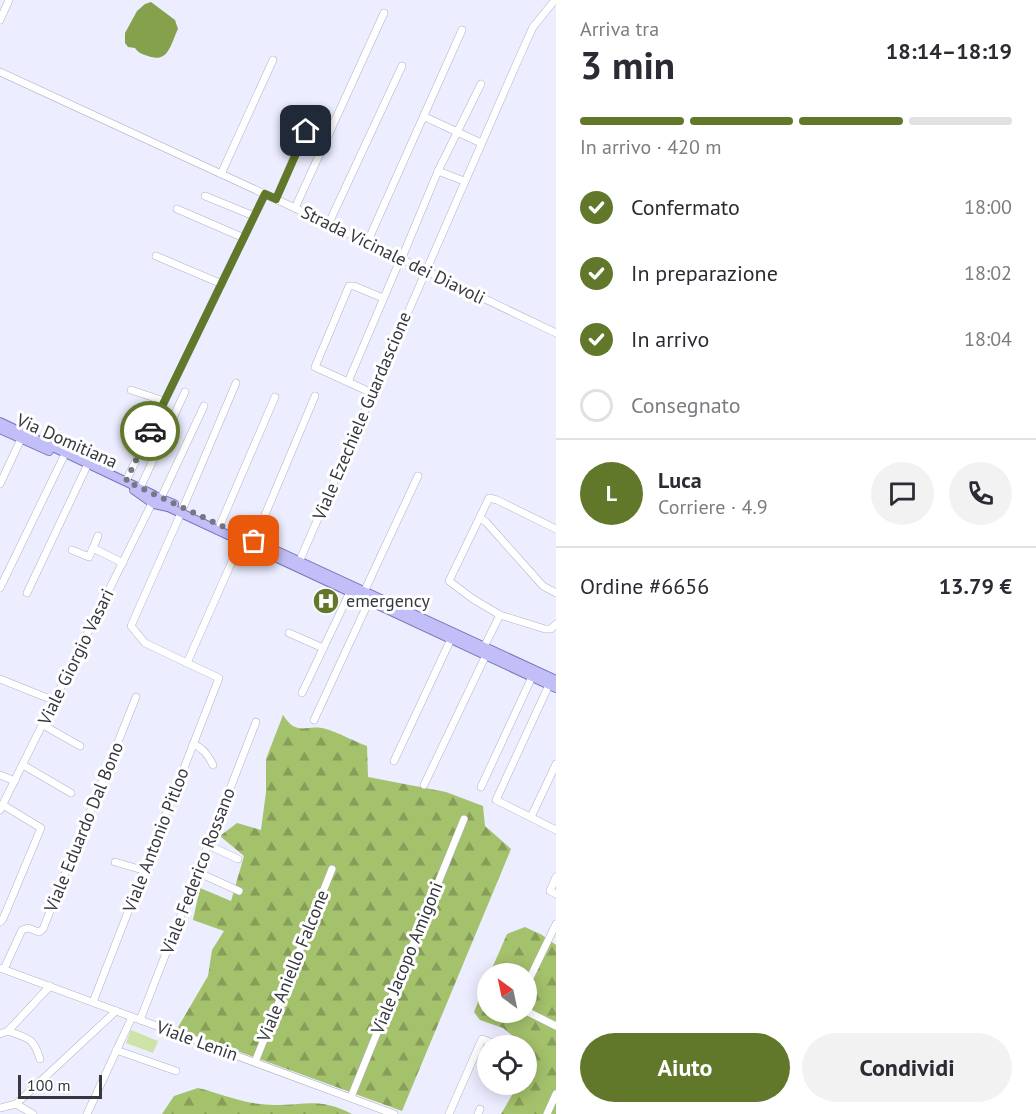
<!DOCTYPE html>
<html lang="it">
<head>
<meta charset="utf-8">
<style>
  body { margin:0; font-family:"PT Sans",sans-serif; background:#f2f2f3; color:#2b2b33; height:100vh; display:flex; flex-direction:column; font-size:22px; white-space:nowrap }
  * { box-sizing:border-box; margin:0 }
  p { font-size:20px; color:#7c7c81 }
  .icon { flex:none; width:33px; height:33px; fill:none; stroke:currentColor; stroke-width:2; stroke-linecap:round; stroke-linejoin:round }
  .map { position:relative; flex:1; overflow:hidden }
  .details { display:flex; flex-direction:column; background:#fff; width:480px }
  .details>* { flex:none }
  .needle { width:39px; rotate:327deg }
  .fabs { position:absolute; left:477px; top:963px; display:grid; gap:12px }
  .fabs a { display:grid; place-items:center; width:60px; height:60px; border-radius:50%; background:#fff; box-shadow:0 3px 15px #0003; font-size:30px }
  .scale { position:absolute; left:18px; bottom:15px; width:84px; box-sizing:border-box; padding-left:6px; border:3px solid #36373f; border-top:0; font-size:16px; line-height:21px; white-space:nowrap; color:#36373f; -webkit-text-stroke:4px #fff; paint-order:stroke }
  .pin { position:absolute; display:grid; place-items:center; width:51px; height:51px; color:#fff; margin:-26px; border-radius:12px; box-shadow:0 3px 9px #0006 }
  .courier { position:absolute; display:grid; place-items:center; width:60px; height:60px; margin:-30px; border:4px solid #61782a; border-radius:50%; background:#fff; color:#222; box-shadow:0 2px 8px #0007 }
  .summary em { font-style:normal; font-weight:700 }
  .summary div { display:flex; flex-direction:column-reverse }
  .summary { display:flex; align-items:center; justify-content:space-between; height:102px; padding:0 24px }
  h1 { font-size:39px; font-weight:700; line-height:45px }
  .bar { display:grid; grid-template-columns:repeat(4,1fr); gap:9px 6px; align-content:center; height:72px; padding:0 24px }
  .bar i { height:8px; border-radius:4px; background:#e1e1e2 }
  .bar .on { background:#61782a }
  .bar p { grid-column:span 4 }
  .line { display:flex; align-items:center; gap:15px; padding:0 24px; border-top:2px solid #e1e1e2 }
  .line div { flex:1 }
  .round { display:grid; place-items:center; flex:none; width:63px; height:63px; border-radius:32px; background:#f2f2f3 }
  ol { padding:0 24px; list-style:none }
  li { display:flex; align-items:center; gap:18px; height:66px }
  li p { margin-inline-start:auto }
  li .icon { padding:6px; border-radius:50%; background:#61782a; color:#fff; stroke-width:4 }
  li:last-child { color:#7c7c81 }
  li i { width:33px; height:33px; border:3px solid #e1e1e2; border-radius:50% }
  .action { display:flex; gap:12px; margin-top:auto; padding:12px 24px }
  .action a { flex:1; height:69px; border-radius:36px; background:#61782a; color:#fff; font-size:24px; font-weight:700; line-height:69px; text-align:center }
  .action a+a { background:#f2f2f3; color:#2b2b33 }
  main { display:flex; flex:1; min-height:0 }
  .map>svg:first-child { display:block }
</style>
</head>
<body>
<main>
<div class="map">
<svg width="556" height="1114" viewBox="0 0 556 1114">
  <defs>
    <pattern id="forest-firs" width="22" height="20" patternUnits="userSpaceOnUse" patternTransform="scale(1.5)"><rect width="22" height="20" fill="#a4c16b"/><path d="M5 1l3.5 6h-7zM16 11l3.5 6h-7z" fill="#869e59"/></pattern>
  </defs>
  <rect width="100%" height="100%" fill="#ecedff"/>
  <polygon fill="#cee3a8" points="131,1030 158,1041 153,1053 126,1043"/>
  <g fill="url(#forest-firs)">
    <path d="M283,715c15,23 23,8 43,14 14,4 27,12 41,17l1,31 78,15 37,14 2,20 26,23 -109,262 -225,-82 31,-53 4,-26 12,-19 -31,-11 7,-32 31,13 13,-45 -24,-20 17,-13 24,7 5,-38v-33z"/>
    <polygon points="525,927 542,935 556,945 556,1114 501,1114 518,1085 526,1084 527,1072 530,1066 527,1054 526,1046 524,1045 503,1028 480,1020 474,1012 487,980 488,1012 526,1012 526,974 490,973 507,934"/>
    <path d="M198,1088c21,5 41,14 63,16 37,5 53,-10 91,10h-190l12,-18z"/>
  </g>
  <path fill="#86a14c" d="M151,2l24,18 3,9c-7,14 -9,33 -27,28 -6,-2 -12,-3 -16,-9l-7,-1 -3,-4v-10l12,-22 8,-7z"/>
  <g fill="none" stroke-linecap="round" stroke-linejoin="round">
    <defs>
      <g id="minor">
        <polyline points="0,20 9,0"/>
        <polyline points="0,72 295,208 556,333"/>
        <polyline points="425,117 481,143"/>
        <polyline points="438,171 464,181"/>
        <polyline points="221,174 273,60"/>
        <polyline points="205,196 254,216"/>
        <polyline points="276,199 315,109"/>
        <polyline points="295,208 384,13"/>
        <polyline points="177,209 244,238"/>
        <polyline points="328,225 402,66"/>
        <polyline points="367,243 462,30"/>
        <polyline points="156,256 222,284"/>
        <polyline points="401,260 438,171 481,84"/>
        <polyline points="348,382 400,260"/>
        <polyline points="131,390 164,401"/>
        <polyline points="372,393 315,367 349,286 354,286 383,298"/>
        <polyline points="126,481 265,194"/>
        <polyline points="0,484 21,439"/>
        <polyline points="140,488 185,392"/>
        <polyline points="161,498 204,406"/>
        <polyline points="183,508 236,383"/>
        <polyline points="181,513 131,626 145,643 187,663"/>
        <polyline points="480,518 486,522 543,586 556,593"/>
        <polyline points="220,525 275,397"/>
        <polyline points="556,529 497,500 489,498 449,581 473,599 500,615 545,629 551,629 556,624"/>
        <polyline points="98,536 93,548 123,563"/>
        <polyline points="254,541 315,396"/>
        <polyline points="72,550 89,557 93,548"/>
        <polyline points="299,562 519,58 533,27 555,0"/>
        <polyline points="0,588 63,458"/>
        <polyline points="364,592 418,476"/>
        <polyline points="27,593 86,468"/>
        <polyline points="289,633 323,648"/>
        <polyline points="484,647 500,615"/>
        <polyline points="0,679 55,701"/>
        <polyline points="549,685 496,800 556,830"/>
        <polyline points="302,693 350,592"/>
        <polyline points="314,720 369,601"/>
        <polyline points="43,725 80,746"/>
        <path d="M193,744c10,4 15,11 20,21"/>
        <polyline points="394,761 451,639"/>
        <polyline points="23,765 71,793"/>
        <polyline points="0,775 15,781"/>
        <polyline points="424,785 486,655"/>
        <polyline points="481,787 532,677"/>
        <polyline points="0,810 152,503"/>
        <polyline points="531,817 556,764"/>
        <polyline points="208,845 238,859"/>
        <polyline points="115,862 146,871"/>
        <polyline points="197,872 239,891"/>
        <polyline points="556,877 550,891 556,894"/>
        <polyline points="0,922 3,919 41,828 3,805"/>
        <polyline points="0,968 394,1114"/>
        <polyline points="4,969 22,930 28,928 39,932 43,929 136,697"/>
        <polyline points="526,986 556,924"/>
        <polyline points="93,1002 219,678 187,663 241,541"/>
        <polyline points="526,1011 556,1026"/>
        <polyline points="140,1020 256,722"/>
        <path d="M8,1031c21,8 25,6 32,28"/>
        <polyline points="0,1034 8,1031 50,986"/>
        <polyline points="116,1050 176,1071"/>
        <polyline points="255,1062 332,869"/>
        <polyline points="351,1097 464,819"/>
        <polyline points="16,1104 33,1114"/>
        <polyline points="0,1108 16,1104 116,1011"/>
        <polyline points="87,1114 132,1017"/>
        <polyline points="449,1114 482,1039 498,1045"/>
        <polyline points="478,1114 480,1109"/>
        <polyline points="547,1114 556,1094"/>
      </g>
      <g id="major">
        <polyline points="0,422 154,495"/>
        <polyline points="0,429 49,451"/>
        <polyline points="134,490 151,502"/>
        <polyline points="157,497 174,504"/>
        <polyline points="154,504 168,507 556,688"/>
        <polyline points="238,533 556,680"/>
      </g>
    </defs>
    <use href="#minor" stroke="#b0b1c6" stroke-width="8"/>
    <use href="#major" stroke="#7674b5" stroke-width="10"/>
    <use href="#minor" stroke="#fff" stroke-width="7"/>
    <use href="#major" stroke="#c2bff8" stroke-width="8"/>
  </g>
  <g fill="none" stroke-linecap="round" stroke-linejoin="round">
    <polyline stroke="#767782" stroke-width="6" stroke-dasharray="0 10.8" points="150,431 126,481 254,541"/>
    <polyline stroke="#61782a" stroke-width="8" points="150,431 265,194 276,199 306,131"/>
  </g>
  <defs>
    <symbol id="hospital-disc" viewBox="-11 -11 22 22"><circle r="9.5" fill="#61782a" stroke="#fff"/><path d="M-5-5h3v3.5h4V-5h3V5h-3V1.5h-4V5h-3Z" fill="#fff"/></symbol>
  </defs>
  <g fill-rule="evenodd">
    <use href="#hospital-disc" x="311" y="586" width="30" height="30"/>
  </g>
  <g text-anchor="middle" stroke-width="6" stroke-linejoin="round" paint-order="stroke">
    <g font-size="18" fill="#36373f" stroke="#fff">
      <text transform="translate(393 255) rotate(26)" y="6">Strada Vicinale dei Diavoli</text>
      <text transform="translate(362 416) rotate(-67)" y="6">Viale Ezechiele Guardascione</text>
      <text transform="translate(67 441) rotate(24)" y="6">Via Domitiana</text>
      <text transform="translate(76 657) rotate(-64)" y="6">Viale Giorgio Vasari</text>
      <text transform="translate(84 827) rotate(-68)" y="6">Viale Eduardo Dal Bono</text>
      <text transform="translate(156 840) rotate(-69)" y="6">Viale Antonio Pitloo</text>
      <text transform="translate(198 871) rotate(-69)" y="6">Viale Federico Rossano</text>
      <text transform="translate(407 958) rotate(-68)" y="6">Viale Jacopo Amigoni</text>
      <text transform="translate(293 966) rotate(-68)" y="6">Viale Aniello Falcone</text>
      <text transform="translate(197 1041) rotate(20)" y="6">Viale Lenin</text>
    </g>
    <g font-size="18" fill="#36373f" stroke="#fff" text-anchor="start">
      <text x="346" y="607">emergency</text>
    </g>
  </g>
</svg>
<div class="fabs">
<a><svg class="needle" viewBox="-14 -14 28 28"><path d="M0-13l5 13h-10z" fill="#e53935"/><path d="M0 13l5-13h-10z" fill="#7c7c81"/></svg></a>
<a><svg class="icon" aria-label="locate" viewBox="0 0 24 24"><circle cx="12" cy="12" r="6"/><path d="M12 2v4M12 18v4M2 12h4M18 12h4"/></svg></a>
</div>
<div class="scale">100 m</div>
<div class="pin" style="left:254px;top:541px;background:#ea580c"><svg class="icon" aria-label="bag" viewBox="0 0 24 24"><path d="M5 8h14l-1 12H6zM9 8a3 3 0 0 1 6 0"/></svg></div>
<div class="pin" style="left:306px;top:131px;background:#1f2937"><svg class="icon" aria-label="home" viewBox="0 0 24 24"><path d="M3 11l9-7 9 7M6 9v11h12V9"/></svg></div>
<div class="courier" style="left:150px;top:431px"><svg class="icon" aria-label="car" viewBox="0 0 24 24"><path d="M5 17H2v-5l4-1 3-4h7l3 4 3 1v5h-3M9 17h6M6 11h13"/><circle cx="7" cy="17" r="2"/><circle cx="17" cy="17" r="2"/></svg></div>
</div>
<section class="details">
<div class="summary"><div><h1>3 min</h1><p>Arriva tra</p></div><em>18:14–18:19</em></div>
<div class="bar"><i class="on"></i><i class="on"></i><i class="on"></i><i></i><p>In arrivo · 420 m</p></div>
<ol>
<li><svg class="icon" aria-label="check" viewBox="0 0 24 24"><path d="M5 12l5 5 9-10"/></svg>Confermato<p>18:00</p></li>
<li><svg class="icon" aria-label="check" viewBox="0 0 24 24"><path d="M5 12l5 5 9-10"/></svg>In preparazione<p>18:02</p></li>
<li><svg class="icon" aria-label="check" viewBox="0 0 24 24"><path d="M5 12l5 5 9-10"/></svg>In arrivo<p>18:04</p></li>
<li><i></i>Consegnato</li>
</ol>
<div class="line" style="height:108px"><b class="round" style="background:#61782a;color:#fff">L</b><div><b>Luca</b><p>Corriere · 4.9</p></div><a class="round"><svg class="icon" aria-label="chat" viewBox="0 0 24 24"><path d="M4 5h16v11H9l-5 4z"/></svg></a><a class="round"><svg class="icon" aria-label="phone" viewBox="0 0 24 24"><path d="M5 4h4l2 5-3 2q2 4 5 5l2-3 5 2v4C11 20 4 13 5 4z"/></svg></a></div>
<div class="line" style="height:78px"><div>Ordine #6656</div><b>13.79 €</b></div>
<div class="action"><a>Aiuto</a><a>Condividi</a></div>
</section>
</main>
</body>
</html>
